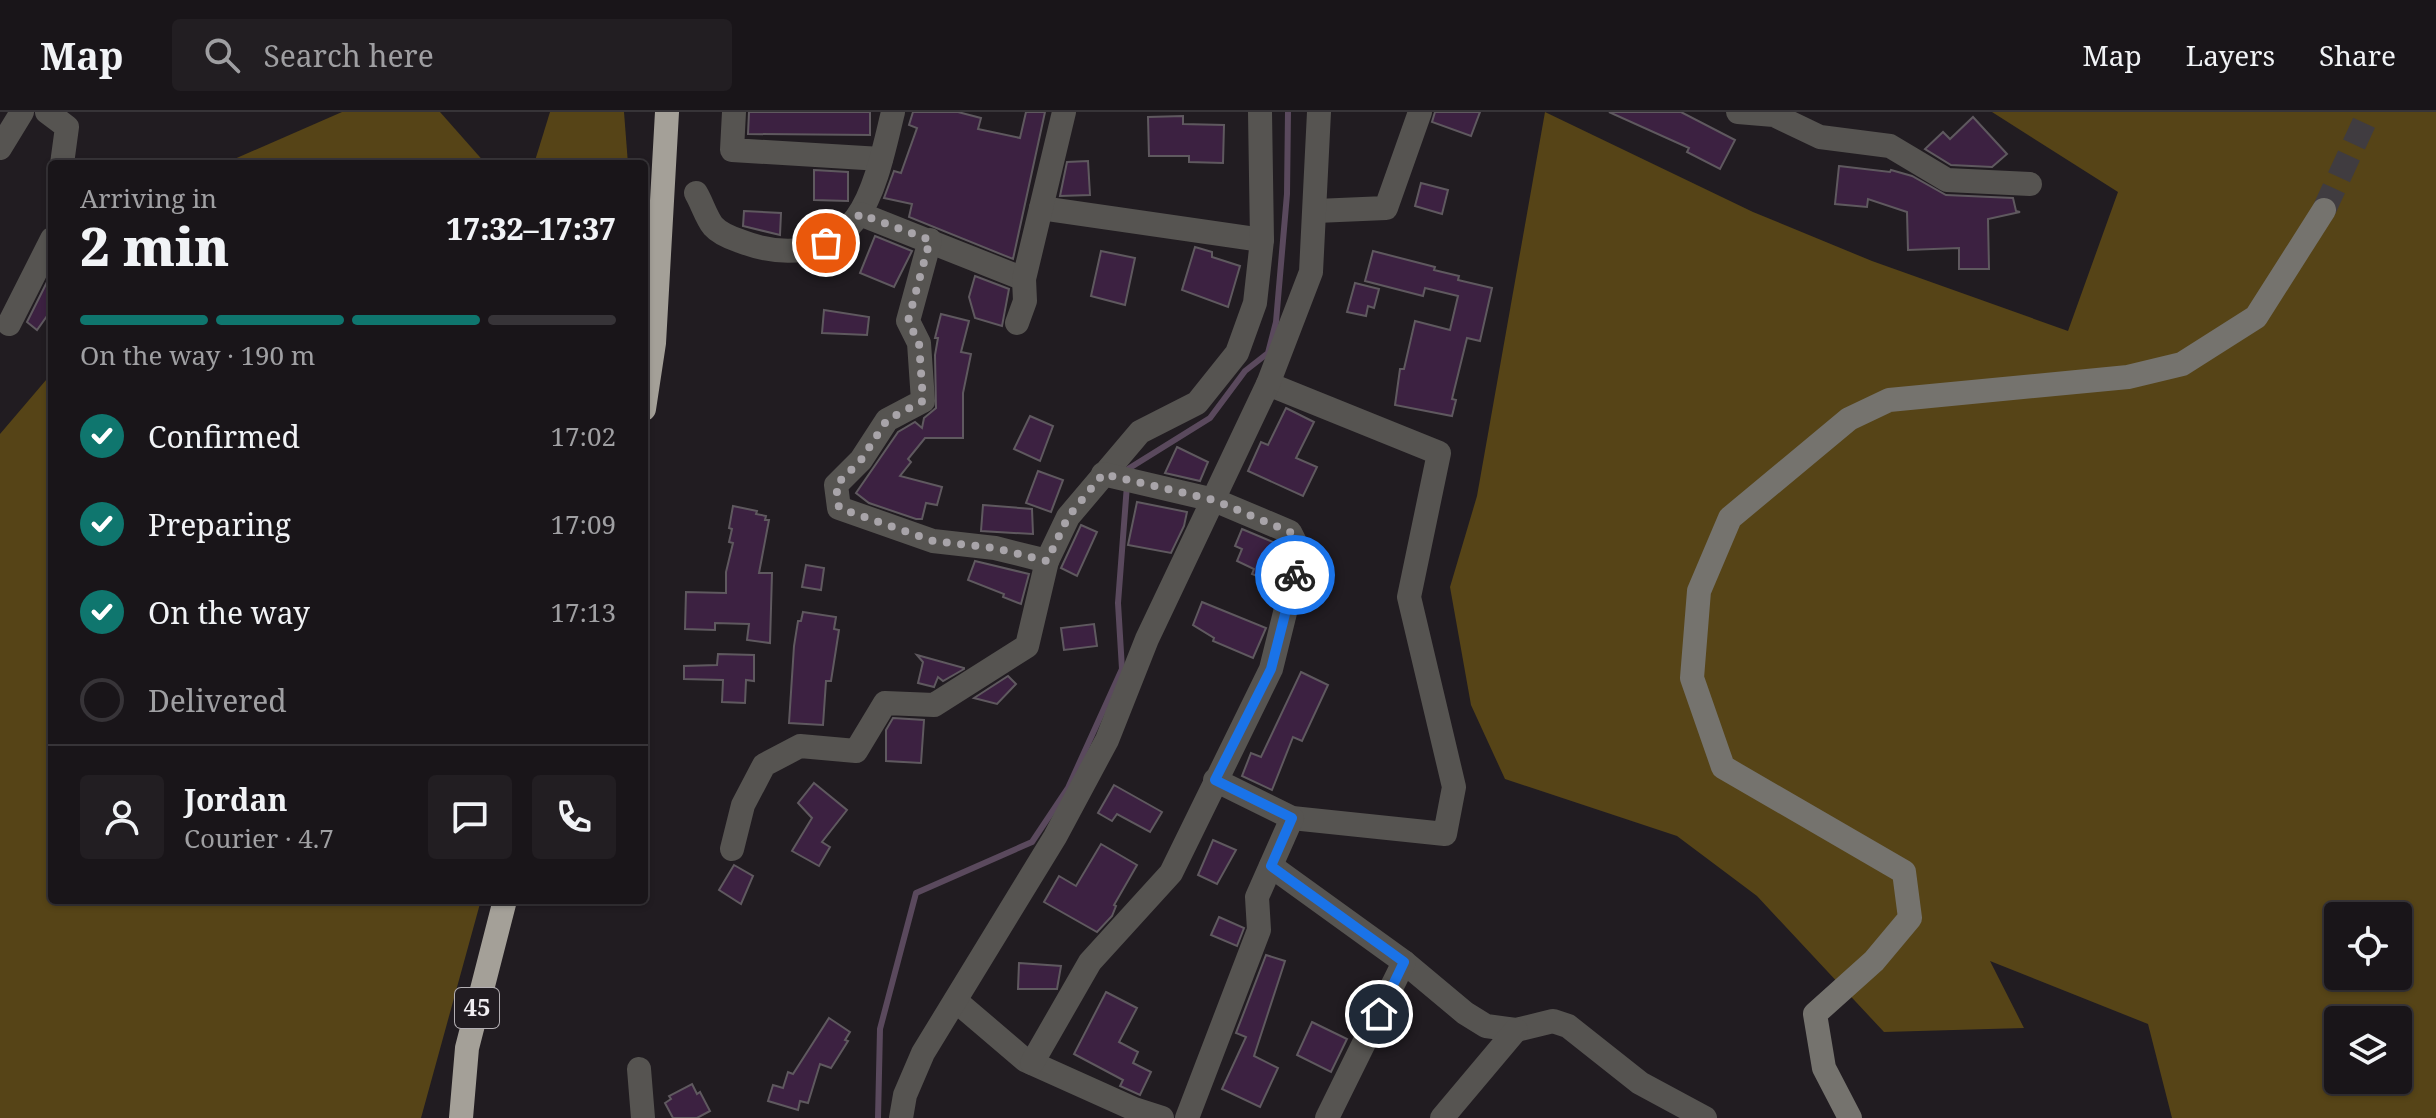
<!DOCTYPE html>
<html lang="en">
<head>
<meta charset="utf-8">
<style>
  body { margin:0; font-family:"Noto Serif",serif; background:#221e22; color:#f1f3f6; height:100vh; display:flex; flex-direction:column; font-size:30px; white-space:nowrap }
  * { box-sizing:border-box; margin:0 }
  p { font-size:26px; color:#9f9fa2 }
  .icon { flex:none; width:44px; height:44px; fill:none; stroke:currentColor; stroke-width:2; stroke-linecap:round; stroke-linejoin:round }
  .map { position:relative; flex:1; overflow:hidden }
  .details { position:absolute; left:48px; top:48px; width:600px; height:744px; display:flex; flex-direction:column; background:#191519; border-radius:8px; box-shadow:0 2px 6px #0004,0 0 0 2px #373438 }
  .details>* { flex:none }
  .tools { position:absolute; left:2324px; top:790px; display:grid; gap:16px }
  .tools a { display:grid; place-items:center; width:88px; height:88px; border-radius:8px; background:#191519; box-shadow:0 2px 6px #0004,0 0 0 2px #373438; font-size:40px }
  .pin { position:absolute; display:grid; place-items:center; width:68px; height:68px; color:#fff; margin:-34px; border:4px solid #fff; border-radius:50%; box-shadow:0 2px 8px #0007 }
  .courier { position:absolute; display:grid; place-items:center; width:80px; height:80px; margin:-40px; border:6px solid #1a73e8; border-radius:50%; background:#fff; color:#222; box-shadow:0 2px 10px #0007 }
  .overview em { font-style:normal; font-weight:800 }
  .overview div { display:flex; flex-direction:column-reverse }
  .overview { display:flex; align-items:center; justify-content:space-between; height:136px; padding:0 32px }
  h1 { font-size:52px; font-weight:800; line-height:60px }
  .bar { display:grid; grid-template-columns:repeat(4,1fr); gap:12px 8px; align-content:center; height:96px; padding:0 32px }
  .bar i { height:10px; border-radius:6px; background:#373438 }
  .bar .active { background:#0f766e }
  .bar p { grid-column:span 4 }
  .line { display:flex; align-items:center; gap:20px; padding:0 32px; border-top:2px solid #373438 }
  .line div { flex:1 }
  .round { display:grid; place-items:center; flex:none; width:84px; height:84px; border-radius:8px; background:#221e22 }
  ol { padding:0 32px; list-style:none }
  li { display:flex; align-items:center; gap:24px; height:88px }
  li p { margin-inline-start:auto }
  li .icon { padding:8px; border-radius:50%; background:#0f766e; color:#fff; stroke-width:4 }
  li:last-child { color:#9f9fa2 }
  li i { width:44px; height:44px; border:4px solid #373438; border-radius:50% }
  header { display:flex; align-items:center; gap:48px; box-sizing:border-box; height:112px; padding:0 40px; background:#191519; border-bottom:2px solid #373438 }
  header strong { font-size:38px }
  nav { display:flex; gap:44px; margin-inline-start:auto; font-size:28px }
  .search { width:560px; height:72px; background:#221e22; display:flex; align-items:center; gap:20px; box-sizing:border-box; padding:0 28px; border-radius:8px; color:#9f9fa2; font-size:30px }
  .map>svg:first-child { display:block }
</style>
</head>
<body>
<header>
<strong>Map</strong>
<div class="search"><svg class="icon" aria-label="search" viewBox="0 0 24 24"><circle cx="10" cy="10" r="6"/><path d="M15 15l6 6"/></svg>Search here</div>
<nav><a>Map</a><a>Layers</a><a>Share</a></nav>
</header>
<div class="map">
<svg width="2436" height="1006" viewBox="0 0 2436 1006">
  <rect width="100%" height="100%" fill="#211c21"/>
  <g fill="#564417" fill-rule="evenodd">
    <polygon points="342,0 440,0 486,52 223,52"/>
    <polygon points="550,0 624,0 628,52 534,52"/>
    <path d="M1545,0l208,100 119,49 196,70 50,-139 -126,-80h444v1006h-264l-24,-94 -158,-63 34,67 -140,4 -127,-136 -80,-60 -172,-57 -34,-74 -21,-118 27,-91zM2338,804h60v60h-60zM2338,908h60v60h-60z"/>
    <polygon points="52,261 52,788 481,788 421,1006 0,1006 0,322"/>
  </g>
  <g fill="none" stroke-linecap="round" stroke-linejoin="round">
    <g stroke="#5a495d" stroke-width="6">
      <polyline points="1128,362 1128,357 1210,306 1245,259 1268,241 1276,210 1287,82 1288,0"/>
      <polyline points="878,1006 880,917 916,781 1032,730 1068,676 1122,557 1118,491 1127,373"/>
    </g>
  </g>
  <g fill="#3c2141" stroke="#5f595f" stroke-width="2">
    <polygon points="749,0 870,0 870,23 748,22"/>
    <polygon points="913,0 958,0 981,6 978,17 1020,26 1026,0 1045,0 1013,147 909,105 912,92 884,86 894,59 901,61 917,16 909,13"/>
    <polygon points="1435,0 1480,0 1471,24 1432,10"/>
    <polygon points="1609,0 1681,0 1735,28 1720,57 1687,40 1689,36"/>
    <polygon points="1183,4 1183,12 1224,13 1223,51 1189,50 1189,44 1149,44 1148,5"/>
    <polygon points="1973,5 2007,42 1992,55 1951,53 1925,37 1943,20 1950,27"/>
    <polygon points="1088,49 1090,83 1060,84 1067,50"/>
    <polygon points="1839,54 1890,60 1891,58 1912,64 1946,83 2013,86 2016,99 2020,100 1988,107 1989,157 1959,157 1959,136 1908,138 1907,100 1868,87 1867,95 1835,92"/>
    <polygon points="814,58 848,60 848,89 814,88"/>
    <polygon points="1421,71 1448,78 1442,102 1415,94"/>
    <polygon points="744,99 781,101 780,123 743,114"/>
    <polygon points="875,124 912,139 894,175 860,161"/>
    <polygon points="1195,135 1212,140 1212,145 1240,154 1228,195 1182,178"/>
    <polygon points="1101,139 1135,146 1125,193 1091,184"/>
    <polygon points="1373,139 1435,155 1434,158 1459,164 1458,168 1492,176 1480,229 1467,226 1452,287 1456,288 1452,304 1395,293 1400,257 1404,257 1415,209 1450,218 1458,184 1425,176 1423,184 1365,169"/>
    <polygon points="52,160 52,197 37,218 27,210"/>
    <polygon points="975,164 1009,177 1002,214 975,206 969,185"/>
    <polygon points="1355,171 1379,177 1374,196 1368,194 1366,204 1347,200"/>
    <polygon points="824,198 869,205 867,223 822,221"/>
    <polygon points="941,202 969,209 961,240 971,242 963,281 963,326 925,326 908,347 911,350 900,364 942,375 937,393 926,391 922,407 916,407 869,391 856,381 898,320 915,310 922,316 924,306 936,296 935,243 938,226 935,226"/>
    <polygon points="1286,296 1314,310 1296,346 1317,355 1303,384 1248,359 1261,330 1268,333"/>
    <polygon points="1030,304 1053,314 1040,349 1014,337"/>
    <polygon points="1177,335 1208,350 1200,369 1165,361"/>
    <polygon points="1038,359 1063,368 1051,400 1026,391"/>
    <polygon points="1137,390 1187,400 1184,414 1171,441 1128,433"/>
    <polygon points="983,393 1032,397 1033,422 981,419"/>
    <polygon points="733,394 757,399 756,402 766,404 765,408 769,408 759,461 772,461 770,531 747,528 749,512 715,511 715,518 685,517 686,480 726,481 726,460 733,431 729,430 732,417 729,416"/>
    <polygon points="1081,413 1097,420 1077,464 1061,456"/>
    <polygon points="1242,417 1280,433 1284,442 1277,472 1252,462 1254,457 1237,449 1242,437 1235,434"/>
    <polygon points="975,449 1029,462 1021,492 1003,485 1004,482 968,468"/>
    <polygon points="806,453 824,456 821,478 802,475"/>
    <polygon points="1202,490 1266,516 1253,546 1213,529 1214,526 1193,513"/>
    <polygon points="803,500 836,505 834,517 839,518 831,569 826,569 823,613 789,611 794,534 798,509 801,509"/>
    <polygon points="1094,512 1097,534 1064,538 1061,516"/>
    <polygon points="718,542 754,543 754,569 746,568 745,591 722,590 723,568 684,567 684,554 717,553"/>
    <polygon points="917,543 964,556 964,557 943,569 938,565 934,575 918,571 923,550"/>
    <polygon points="1301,560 1328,573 1302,629 1293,625 1272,678 1242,664 1251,641 1261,645"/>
    <polygon points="1008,564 1016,572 997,592 974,586"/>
    <polygon points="893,606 924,608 921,651 886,649 886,618"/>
    <polygon points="814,671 847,698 822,730 830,735 819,754 792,739 812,706 798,691"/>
    <polygon points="1114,673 1162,700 1150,720 1117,702 1112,709 1098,701"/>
    <polygon points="1213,728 1236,738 1217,772 1198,763"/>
    <polygon points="1101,732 1137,753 1114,793 1116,794 1112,804 1097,820 1044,790 1059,764 1076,774"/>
    <polygon points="734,753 753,764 741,792 719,778"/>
    <polygon points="1219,805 1244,816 1237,834 1211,823"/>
    <polygon points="1266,843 1285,849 1254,944 1278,956 1260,995 1222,977 1246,925 1236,921"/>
    <polygon points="1019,851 1061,854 1057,877 1018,877"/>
    <polygon points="1106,880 1137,896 1119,930 1138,940 1133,951 1151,960 1140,983 1120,974 1123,968 1074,942"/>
    <polygon points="829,906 850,920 845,928 848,929 831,956 820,952 808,991 800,989 798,998 768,989 773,973 783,976 788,960 793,962"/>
    <polygon points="1312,910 1347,927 1331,960 1297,943"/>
    <polygon points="692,972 697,982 700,980 710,999 697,1006 673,1006 665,991 671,987 669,984"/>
  </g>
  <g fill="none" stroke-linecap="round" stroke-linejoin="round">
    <polyline stroke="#403c40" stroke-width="24" stroke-dasharray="24 12" stroke-linecap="butt" points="2324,98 2369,0"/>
    <g stroke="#565451" stroke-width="24">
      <polyline points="47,0 67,15 62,52"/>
      <polyline points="734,0 732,38 881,47"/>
      <polyline points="1738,0 1774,3 1820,25 1890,34 1947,68 2030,72"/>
      <polyline points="0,36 22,0"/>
      <path d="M696,81c6,10 10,24 17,33 7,8 18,12 27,15 41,16 89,15 117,-24 19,-26 28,-73 36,-105"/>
      <polyline points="1041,96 1262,128"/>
      <polyline points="1316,99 1386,96 1420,0"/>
      <polyline points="860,102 1024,167"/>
      <polyline points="930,128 908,209 919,231 923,289 887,308 861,348 836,373 839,396 933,429 995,436 1047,449 1068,405 1140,320 1197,291 1237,241 1255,191 1262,128 1260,0"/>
      <polyline points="1017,211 1025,189 1024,167 1064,0"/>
      <polyline points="9,212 52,127"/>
      <polyline points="1215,668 1292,706 1445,722 1454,675 1409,485 1439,341 1268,272"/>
      <polyline points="732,737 743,693 764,653 800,634 856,639 885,591 934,593 1027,534 1047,449"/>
      <polyline points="1271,754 1404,850 1465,901 1486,914 1516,918 1553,909 1568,914 1640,971 1705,1006"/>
      <polyline points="956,889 1025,948 1134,997 1162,1006"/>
      <polyline points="1032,951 1090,850 1171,761 1271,557 1300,440 1290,420 1214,388 1103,362"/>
      <polyline points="639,957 643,1006"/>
      <polyline points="901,1006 905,983 923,941 1055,725 1107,628 1147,527 1268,272 1311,160 1319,0"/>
      <polyline points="1187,1006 1259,818 1257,785 1292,706"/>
      <polyline points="1327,1006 1404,850"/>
      <polyline points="1442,1006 1516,918"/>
    </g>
    <polyline stroke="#75736e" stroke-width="24" points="1850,1006 1824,956 1815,902 1874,849 1910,806 1904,760 1723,655 1692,566 1699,479 1730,406 1849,307 1889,288 2128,265 2182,252 2256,205 2324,98"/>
    <g stroke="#a4a098" stroke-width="24">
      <polyline points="644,297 654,231 667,0"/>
      <polyline points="461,1006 467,936 505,788"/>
    </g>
  </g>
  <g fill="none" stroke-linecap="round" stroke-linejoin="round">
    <polyline stroke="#a8a4a9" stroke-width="8" stroke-dasharray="0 14.4" points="826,131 844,121 860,102 930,128 908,209 919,231 923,289 887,308 861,348 836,373 839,396 933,429 995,436 1047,449 1068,405 1103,362 1214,388 1290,420 1300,440 1295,463"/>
    <polyline stroke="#1a73e8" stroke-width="10" points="1295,463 1271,557 1215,668 1292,706 1271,754 1404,850 1379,902"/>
  </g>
  <g text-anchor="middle" stroke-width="8" stroke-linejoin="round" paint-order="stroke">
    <rect fill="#211c21" stroke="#b3afb3" stroke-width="2" x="455" y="876" width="44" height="40" rx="6"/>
    <g font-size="24" font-weight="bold" fill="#f1eef2">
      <text x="477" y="904">45</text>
    </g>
  </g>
</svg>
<div class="tools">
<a><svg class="icon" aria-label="locate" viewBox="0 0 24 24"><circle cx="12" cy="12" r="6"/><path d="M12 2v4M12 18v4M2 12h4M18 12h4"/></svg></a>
<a><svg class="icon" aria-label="layers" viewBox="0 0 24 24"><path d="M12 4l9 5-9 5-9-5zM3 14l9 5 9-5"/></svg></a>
</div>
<div class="pin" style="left:826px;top:131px;background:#ea580c"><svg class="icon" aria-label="bag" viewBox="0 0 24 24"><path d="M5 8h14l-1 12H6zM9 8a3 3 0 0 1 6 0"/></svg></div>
<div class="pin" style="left:1379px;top:902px;background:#1f2937"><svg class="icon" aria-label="home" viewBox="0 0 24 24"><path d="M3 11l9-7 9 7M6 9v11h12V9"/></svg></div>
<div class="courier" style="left:1295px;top:463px"><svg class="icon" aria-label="bike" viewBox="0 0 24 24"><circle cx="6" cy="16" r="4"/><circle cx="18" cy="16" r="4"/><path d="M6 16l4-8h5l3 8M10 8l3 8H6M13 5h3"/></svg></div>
<section class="details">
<div class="overview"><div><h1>2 min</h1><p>Arriving in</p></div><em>17:32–17:37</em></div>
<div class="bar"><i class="active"></i><i class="active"></i><i class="active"></i><i></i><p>On the way · 190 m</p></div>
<ol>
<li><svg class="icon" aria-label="check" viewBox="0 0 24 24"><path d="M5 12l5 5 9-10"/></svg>Confirmed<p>17:02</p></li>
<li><svg class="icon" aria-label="check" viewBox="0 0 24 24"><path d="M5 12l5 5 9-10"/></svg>Preparing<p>17:09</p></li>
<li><svg class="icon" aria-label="check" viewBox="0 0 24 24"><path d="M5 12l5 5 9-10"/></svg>On the way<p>17:13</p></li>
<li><i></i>Delivered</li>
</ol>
<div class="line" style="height:144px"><a class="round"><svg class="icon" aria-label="person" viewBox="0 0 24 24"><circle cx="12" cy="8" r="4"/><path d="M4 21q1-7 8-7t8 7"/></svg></a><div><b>Jordan</b><p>Courier · 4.7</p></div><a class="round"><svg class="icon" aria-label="chat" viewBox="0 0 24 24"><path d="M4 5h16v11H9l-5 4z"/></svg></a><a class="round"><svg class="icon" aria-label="phone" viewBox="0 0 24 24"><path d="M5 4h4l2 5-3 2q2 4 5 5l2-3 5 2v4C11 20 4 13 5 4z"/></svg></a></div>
</section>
</div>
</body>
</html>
